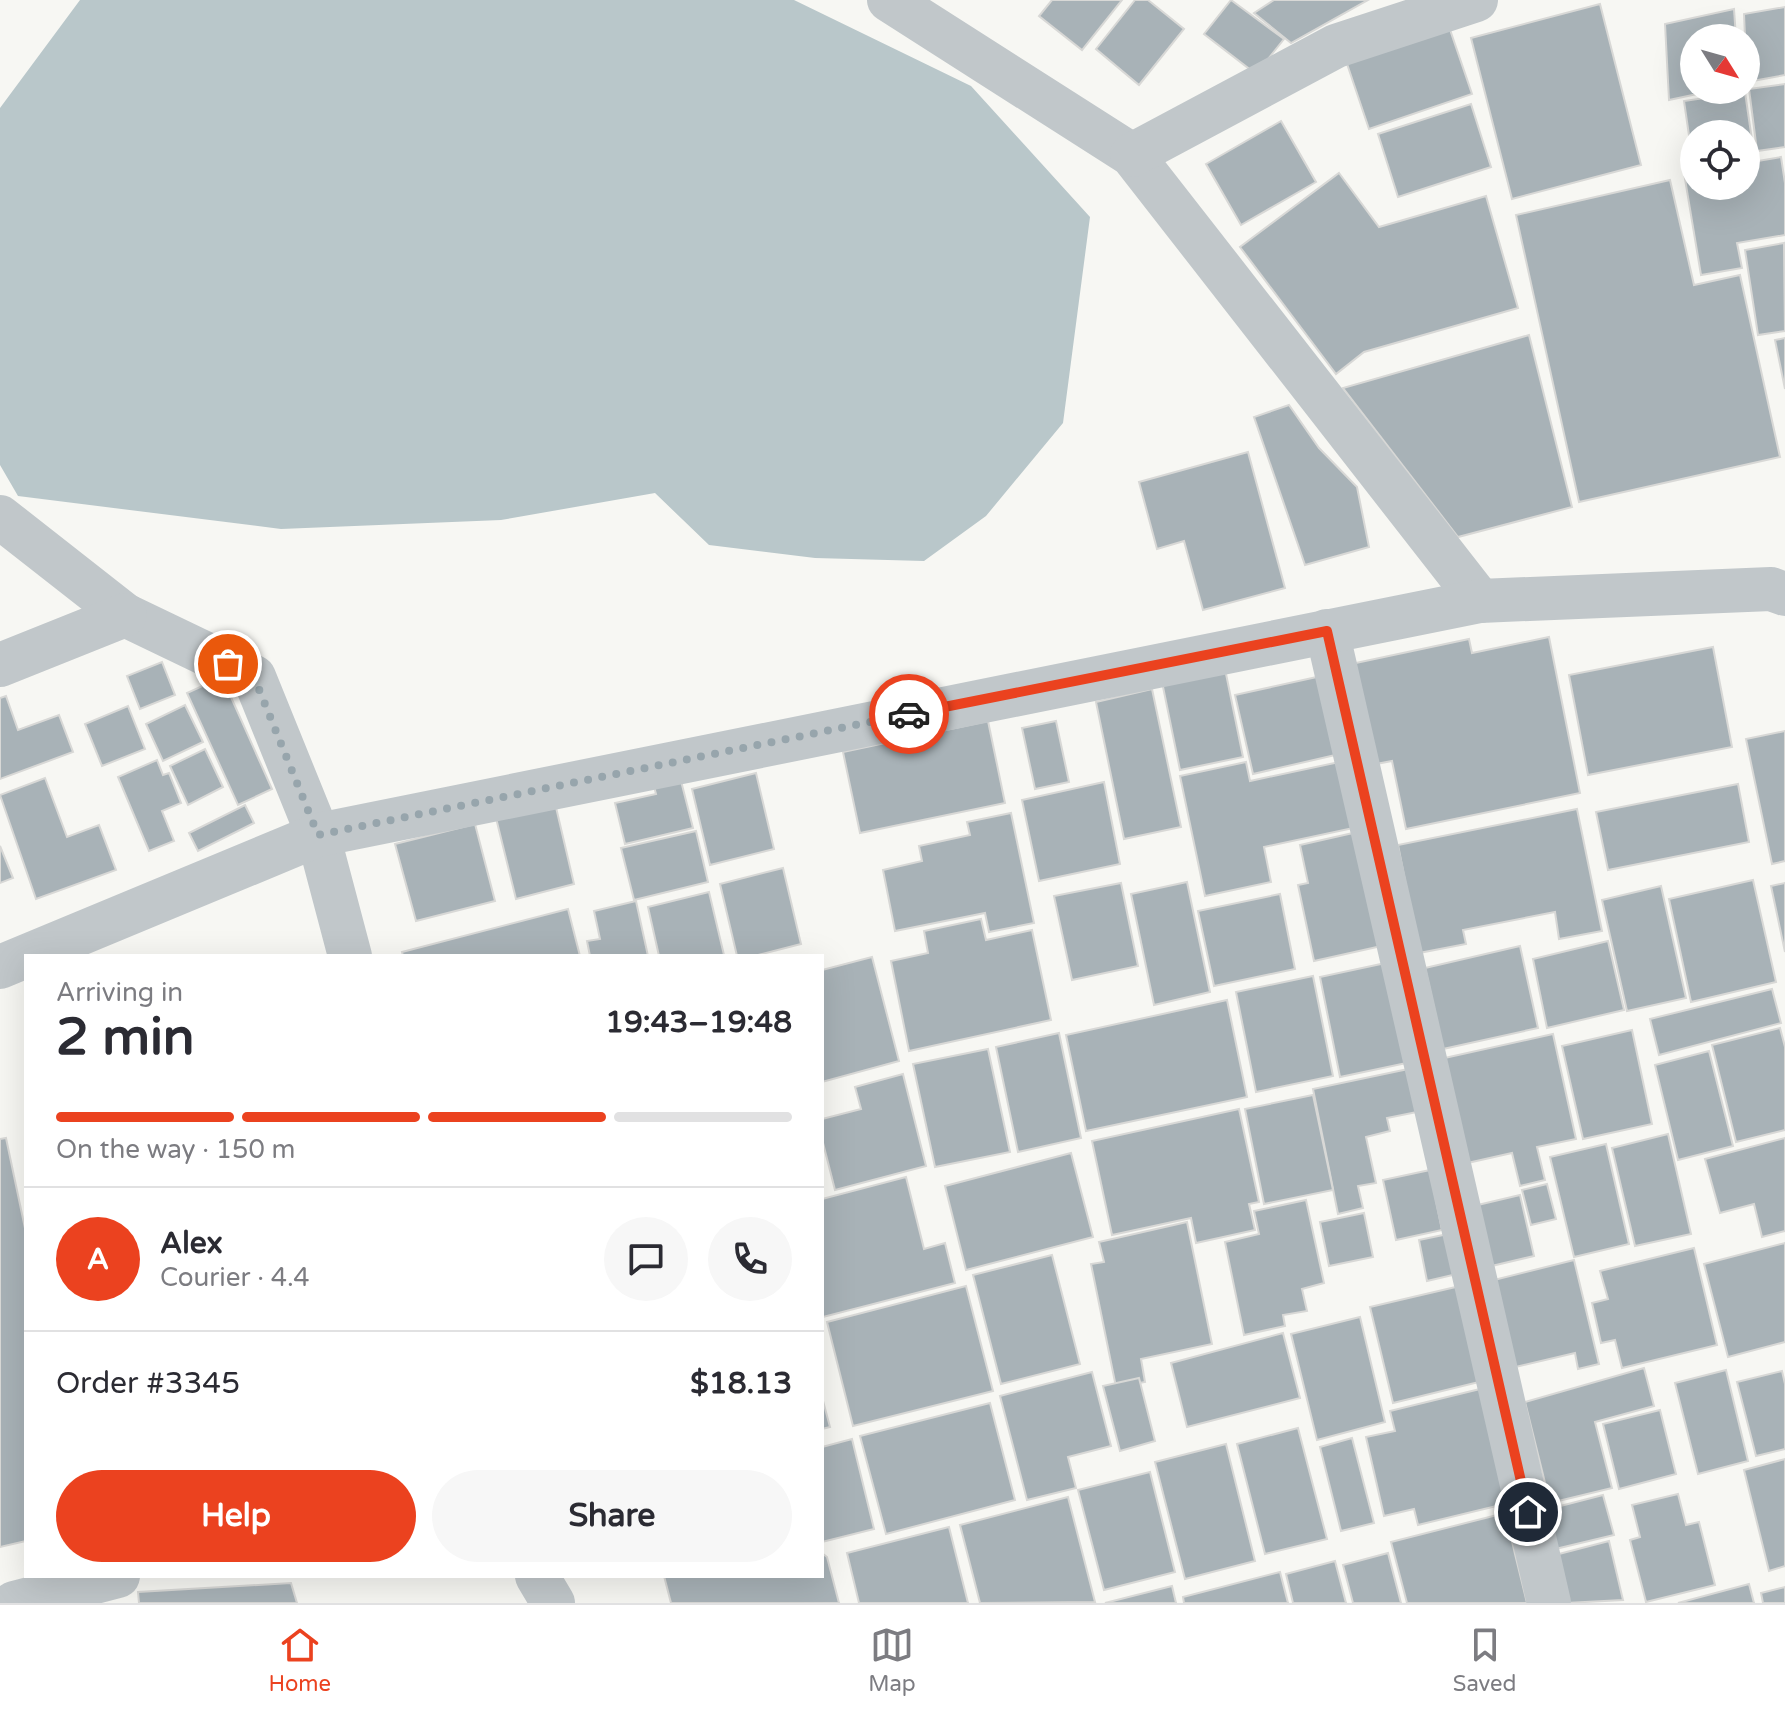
<!DOCTYPE html>
<html lang="en">
<head>
<meta charset="utf-8">
<style>
  body { margin:0; font-family:"Varela Round",sans-serif; background:#f7f7f7; color:#2b2b33; height:100vh; display:flex; flex-direction:column; font-size:30px; white-space:nowrap }
  * { box-sizing:border-box; margin:0 }
  p { font-size:26px; color:#7c7c81 }
  .icon { flex:none; width:44px; height:44px; fill:none; stroke:currentColor; stroke-width:2; stroke-linecap:round; stroke-linejoin:round }
  .map { position:relative; flex:1; overflow:hidden }
  .sheet { position:absolute; left:24px; top:954px; width:800px; height:624px; display:flex; flex-direction:column; background:#fff; border-radius:0px; box-shadow:0 8px 32px #0002 }
  .sheet>* { flex:none }
  .needle { width:52px; rotate:127deg }
  .buttons { position:absolute; left:1680px; top:24px; display:grid; gap:16px }
  .buttons a { display:grid; place-items:center; width:80px; height:80px; border-radius:50%; background:#fff; box-shadow:0 8px 32px #0002; font-size:40px }
  .pin { position:absolute; display:grid; place-items:center; width:68px; height:68px; color:#fff; margin:-34px; border:4px solid #fff; border-radius:50%; box-shadow:0 2px 8px #0007 }
  .courier { position:absolute; display:grid; place-items:center; width:80px; height:80px; margin:-40px; border:6px solid #eb421f; border-radius:50%; background:#fff; color:#222; box-shadow:0 2px 10px #0007 }
  .headline em { font-style:normal; font-weight:700 }
  .headline div { display:flex; flex-direction:column-reverse }
  .headline { display:flex; align-items:center; justify-content:space-between; height:136px; padding:0 32px }
  h1 { font-size:52px; font-weight:700; line-height:60px }
  .bar { display:grid; grid-template-columns:repeat(4,1fr); gap:12px 8px; align-content:center; height:96px; padding:0 32px }
  .bar i { height:10px; border-radius:6px; background:#e1e1e2 }
  .bar .active { background:#eb421f }
  .bar p { grid-column:span 4 }
  .line { display:flex; align-items:center; gap:20px; padding:0 32px; border-top:2px solid #e1e1e2 }
  .line div { flex:1 }
  .round { display:grid; place-items:center; flex:none; width:84px; height:84px; border-radius:42px; background:#f7f7f7 }
  .action { display:flex; gap:16px; margin-top:auto; padding:16px 32px }
  .action a { flex:1; height:92px; border-radius:48px; background:#eb421f; color:#fff; font-size:32px; font-weight:700; line-height:92px; text-align:center }
  .action a+a { background:#f7f7f7; color:#2b2b33 }
  .menu { display:flex; justify-content:space-around; align-items:center; height:112px; border-top:2px solid #e1e1e2; background:#fff; font-size:22px; color:#7c7c81 }
  .menu a { display:grid; justify-items:center; gap:4px }
  .menu .active { color:#eb421f }
  .map>svg:first-child { display:block }
</style>
</head>
<body>
<div class="map">
<svg width="1785" height="1603" viewBox="0 0 1785 1603">
  <rect width="100%" height="100%" fill="#f7f7f3"/>
  <polygon fill="#b9c7ca" points="80,0 794,0 971,86 1090,217 1063,423 986,516 924,561 815,558 709,545 655,493 501,520 281,529 18,496 0,465 0,108"/>
  <g fill="#a8b2b7" stroke="#d8d8d6" stroke-width="2">
    <polygon points="1052,0 1122,0 1082,50 1039,16"/>
    <polygon points="1135,0 1148,0 1184,29 1139,85 1096,49"/>
    <polygon points="1231,0 1284,39 1256,74 1204,34"/>
    <polygon points="1274,0 1368,0 1291,43 1254,13"/>
    <polygon points="1600,4 1641,165 1512,199 1471,38"/>
    <polygon points="1785,7 1785,75 1747,82 1744,14"/>
    <polygon points="1734,9 1736,38 1694,38 1694,90 1716,90 1669,100 1665,24"/>
    <polygon points="1445,15 1472,94 1369,129 1342,49"/>
    <polygon points="1785,84 1785,147 1757,151 1749,89"/>
    <polygon points="1745,92 1754,154 1746,155 1746,134 1694,134 1693,163 1684,101"/>
    <polygon points="1471,104 1491,167 1398,197 1378,134"/>
    <polygon points="1281,121 1316,182 1241,225 1206,164"/>
    <polygon points="1781,157 1785,183 1785,235 1737,243 1742,268 1701,275 1684,173 1694,172 1694,186 1746,186 1746,163"/>
    <polygon points="1339,173 1379,227 1486,196 1518,308 1364,352 1336,374 1240,247"/>
    <polygon points="1670,180 1694,285 1740,275 1780,457 1579,502 1516,215"/>
    <polygon points="1784,243 1785,331 1758,335 1745,250"/>
    <polygon points="1529,335 1572,507 1458,537 1343,388"/>
    <polygon points="1785,338 1785,389 1775,340"/>
    <polygon points="1289,405 1319,448 1357,487 1369,547 1305,565 1254,417"/>
    <polygon points="1248,452 1285,588 1203,610 1184,541 1157,549 1139,482"/>
    <polygon points="1549,637 1580,793 1406,829 1392,761 1371,765 1351,664 1469,639 1472,653"/>
    <polygon points="1713,647 1732,747 1588,775 1569,675"/>
    <polygon points="162,662 175,695 140,709 127,676"/>
    <polygon points="1224,664 1243,757 1180,770 1161,677"/>
    <polygon points="1326,675 1344,753 1253,774 1235,695"/>
    <polygon points="222,677 272,789 238,805 187,693"/>
    <polygon points="1152,689 1181,827 1124,839 1096,702"/>
    <polygon points="6,696 18,730 59,715 73,752 0,779 0,698"/>
    <polygon points="185,705 203,742 163,761 146,724"/>
    <polygon points="128,706 145,749 102,766 85,724"/>
    <polygon points="988,721 1005,803 860,833 843,752"/>
    <polygon points="1056,721 1069,782 1035,789 1022,728"/>
    <polygon points="1785,731 1785,861 1772,864 1746,739"/>
    <polygon points="205,749 223,787 188,805 170,766"/>
    <polygon points="157,760 163,775 169,773 181,803 162,811 174,841 149,851 118,777"/>
    <polygon points="1344,761 1358,827 1264,847 1271,882 1205,896 1180,776 1246,762 1250,781"/>
    <polygon points="679,773 693,828 625,844 615,803 656,794 652,779"/>
    <polygon points="756,773 774,849 710,865 692,789"/>
    <polygon points="45,778 67,837 99,825 116,870 36,899 0,795"/>
    <polygon points="1104,782 1120,864 1039,881 1022,800"/>
    <polygon points="1738,784 1749,842 1608,870 1596,812"/>
    <polygon points="555,803 574,884 516,899 496,818"/>
    <polygon points="245,805 254,823 198,851 189,833"/>
    <polygon points="1577,809 1602,931 1559,939 1555,912 1463,930 1466,944 1419,953 1398,845"/>
    <polygon points="1011,813 1034,923 989,932 985,913 895,931 883,870 922,861 919,846 970,835 967,822"/>
    <polygon points="475,824 495,901 416,921 395,844"/>
    <polygon points="696,831 708,882 634,900 621,848"/>
    <polygon points="1353,833 1386,945 1314,961 1298,885 1308,883 1300,845"/>
    <polygon points="0,846 13,878 0,883"/>
    <polygon points="783,868 801,944 754,956 737,956 720,884"/>
    <polygon points="1753,880 1776,982 1691,1002 1669,899"/>
    <polygon points="1187,882 1210,992 1154,1005 1131,894"/>
    <polygon points="1121,883 1138,966 1072,980 1054,896"/>
    <polygon points="1785,883 1785,952 1771,886"/>
    <polygon points="1661,886 1686,998 1627,1011 1602,900"/>
    <polygon points="709,892 724,955 659,956 648,907"/>
    <polygon points="1280,894 1295,969 1214,986 1198,911"/>
    <polygon points="636,901 648,956 590,956 587,941 600,939 594,911"/>
    <polygon points="568,909 580,956 403,956 402,952"/>
    <polygon points="981,919 986,940 1032,930 1051,1020 909,1051 891,961 928,953 924,931"/>
    <polygon points="1608,941 1624,1010 1547,1028 1533,959"/>
    <polygon points="1520,946 1538,1028 1443,1049 1425,968"/>
    <polygon points="872,957 899,1061 822,1082 822,970"/>
    <polygon points="1395,961 1416,1061 1340,1077 1320,977"/>
    <polygon points="1313,976 1333,1076 1256,1092 1236,992"/>
    <polygon points="1772,989 1781,1023 1659,1055 1650,1019"/>
    <polygon points="1227,1000 1247,1097 1086,1131 1066,1035"/>
    <polygon points="1780,1028 1785,1047 1785,1130 1736,1142 1712,1045"/>
    <polygon points="1632,1030 1652,1124 1583,1139 1562,1046"/>
    <polygon points="1059,1033 1081,1138 1018,1152 996,1047"/>
    <polygon points="1553,1034 1576,1139 1537,1147 1545,1180 1520,1186 1512,1153 1463,1164 1440,1059"/>
    <polygon points="988,1049 1010,1152 935,1167 913,1064"/>
    <polygon points="1709,1051 1733,1146 1678,1160 1655,1065"/>
    <polygon points="1413,1068 1422,1111 1387,1118 1390,1131 1366,1137 1376,1183 1358,1186 1363,1208 1338,1214 1313,1089"/>
    <polygon points="903,1074 926,1166 835,1190 822,1139 822,1119 861,1109 855,1087"/>
    <polygon points="1313,1095 1333,1190 1264,1204 1245,1109"/>
    <polygon points="1239,1109 1259,1202 1249,1204 1255,1230 1196,1243 1191,1218 1112,1235 1092,1141"/>
    <polygon points="1668,1134 1691,1234 1635,1246 1612,1148"/>
    <polygon points="6,1138 26,1233 26,1541 0,1547 0,1139"/>
    <polygon points="1785,1138 1785,1231 1762,1237 1754,1204 1720,1213 1705,1159"/>
    <polygon points="1606,1144 1629,1244 1574,1257 1550,1157"/>
    <polygon points="1071,1153 1093,1237 966,1270 945,1186"/>
    <polygon points="1430,1170 1442,1230 1396,1240 1383,1180"/>
    <polygon points="906,1177 924,1249 945,1243 955,1283 823,1317 822,1199"/>
    <polygon points="1547,1184 1556,1219 1531,1225 1522,1190"/>
    <polygon points="1520,1195 1534,1256 1479,1269 1465,1208"/>
    <polygon points="1306,1200 1324,1283 1302,1289 1307,1311 1283,1315 1285,1326 1244,1335 1225,1242 1259,1234 1254,1211"/>
    <polygon points="1364,1213 1373,1257 1329,1266 1320,1222"/>
    <polygon points="1187,1222 1212,1344 1141,1359 1145,1382 1116,1387 1091,1264 1104,1262 1099,1242"/>
    <polygon points="1448,1234 1457,1274 1427,1281 1419,1240"/>
    <polygon points="1785,1243 1785,1342 1728,1357 1704,1264"/>
    <polygon points="1694,1248 1717,1345 1622,1368 1615,1340 1601,1343 1592,1303 1608,1299 1600,1271"/>
    <polygon points="1052,1255 1080,1364 1001,1384 973,1275"/>
    <polygon points="1574,1260 1599,1364 1578,1369 1575,1353 1503,1370 1482,1283"/>
    <polygon points="966,1286 993,1391 853,1426 827,1322"/>
    <polygon points="1460,1286 1483,1381 1393,1403 1370,1307"/>
    <polygon points="1360,1317 1385,1422 1317,1440 1291,1334"/>
    <polygon points="1283,1333 1300,1398 1187,1427 1171,1363"/>
    <polygon points="1644,1368 1654,1406 1595,1422 1612,1488 1550,1503 1525,1402"/>
    <polygon points="1726,1370 1748,1461 1698,1474 1675,1383"/>
    <polygon points="1782,1371 1785,1384 1785,1449 1756,1456 1737,1382"/>
    <polygon points="1092,1372 1111,1446 1068,1457 1076,1488 1027,1500 1000,1396"/>
    <polygon points="1139,1378 1155,1441 1120,1451 1103,1386"/>
    <polygon points="1480,1389 1509,1503 1418,1525 1414,1509 1384,1516 1366,1437 1395,1431 1390,1411"/>
    <polygon points="822,1397 830,1427 822,1429"/>
    <polygon points="990,1403 1015,1500 886,1534 860,1436"/>
    <polygon points="1660,1410 1676,1474 1619,1489 1603,1424"/>
    <polygon points="1298,1428 1327,1539 1265,1554 1237,1444"/>
    <polygon points="1352,1438 1374,1523 1341,1531 1320,1447"/>
    <polygon points="852,1439 874,1529 822,1542 822,1447"/>
    <polygon points="1226,1444 1255,1561 1185,1579 1155,1462"/>
    <polygon points="1785,1459 1785,1566 1769,1571 1744,1470"/>
    <polygon points="1150,1472 1175,1572 1104,1590 1078,1490"/>
    <polygon points="1678,1494 1686,1525 1699,1522 1715,1585 1646,1602 1630,1540 1640,1537 1632,1505"/>
    <polygon points="1603,1495 1614,1535 1547,1551 1537,1512"/>
    <polygon points="1068,1497 1095,1602 980,1603 960,1525"/>
    <polygon points="1505,1513 1527,1603 1407,1603 1391,1542"/>
    <polygon points="949,1527 968,1603 859,1603 847,1553"/>
    <polygon points="1609,1541 1623,1600 1566,1603 1555,1555"/>
    <polygon points="822,1553 827,1557 839,1603 671,1603 664,1576 822,1576"/>
    <polygon points="1388,1553 1401,1603 1353,1603 1343,1565"/>
    <polygon points="1335,1561 1346,1603 1293,1603 1286,1574"/>
    <polygon points="1280,1572 1288,1603 1184,1603 1183,1597"/>
    <polygon points="291,1583 297,1603 139,1603 138,1592"/>
    <polygon points="1749,1584 1754,1603 1678,1603"/>
    <polygon points="1172,1586 1176,1603 1105,1603"/>
    <polygon points="1785,1587 1785,1603 1763,1603 1761,1593"/>
  </g>
  <g fill="none" stroke-linecap="round" stroke-linejoin="round">
    <g stroke="#c1c7ca" stroke-width="44">
      <polyline points="889,0 1132,155 1480,601"/>
      <polyline points="1132,155 1336,46 1476,0"/>
      <polyline points="0,517 125,615 254,677 318,835 350,956"/>
      <polyline points="1327,631 1549,1603"/>
      <polyline points="0,665 125,615"/>
      <polyline points="0,967 318,835 1480,601 1771,589 1785,594"/>
      <polyline points="537,1576 553,1603"/>
      <polyline points="14,1603 118,1576"/>
    </g>
  </g>
  <g fill="none" stroke-linecap="round" stroke-linejoin="round">
    <polyline stroke="#97a5ac" stroke-width="8" stroke-dasharray="0 14.4" points="228,664 254,677 318,835 909,714"/>
    <polyline stroke="#eb421f" stroke-width="10" points="909,714 1327,631 1528,1512"/>
  </g>
</svg>
<div class="buttons">
<a><svg class="needle" viewBox="-14 -14 28 28"><path d="M0-13l5 13h-10z" fill="#e53935"/><path d="M0 13l5-13h-10z" fill="#7c7c81"/></svg></a>
<a><svg class="icon" aria-label="locate" viewBox="0 0 24 24"><circle cx="12" cy="12" r="6"/><path d="M12 2v4M12 18v4M2 12h4M18 12h4"/></svg></a>
</div>
<div class="pin" style="left:228px;top:664px;background:#ea580c"><svg class="icon" aria-label="bag" viewBox="0 0 24 24"><path d="M5 8h14l-1 12H6zM9 8a3 3 0 0 1 6 0"/></svg></div>
<div class="pin" style="left:1528px;top:1512px;background:#1f2937"><svg class="icon" aria-label="home" viewBox="0 0 24 24"><path d="M3 11l9-7 9 7M6 9v11h12V9"/></svg></div>
<div class="courier" style="left:909px;top:714px"><svg class="icon" aria-label="car" viewBox="0 0 24 24"><path d="M5 17H2v-5l4-1 3-4h7l3 4 3 1v5h-3M9 17h6M6 11h13"/><circle cx="7" cy="17" r="2"/><circle cx="17" cy="17" r="2"/></svg></div>
<section class="sheet">
<div class="headline"><div><h1>2 min</h1><p>Arriving in</p></div><em>19:43–19:48</em></div>
<div class="bar"><i class="active"></i><i class="active"></i><i class="active"></i><i></i><p>On the way · 150 m</p></div>
<div class="line" style="height:144px"><b class="round" style="background:#eb421f;color:#fff">A</b><div><b>Alex</b><p>Courier · 4.4</p></div><a class="round"><svg class="icon" aria-label="chat" viewBox="0 0 24 24"><path d="M4 5h16v11H9l-5 4z"/></svg></a><a class="round"><svg class="icon" aria-label="phone" viewBox="0 0 24 24"><path d="M5 4h4l2 5-3 2q2 4 5 5l2-3 5 2v4C11 20 4 13 5 4z"/></svg></a></div>
<div class="line" style="height:104px"><div>Order #3345</div><b>$18.13</b></div>
<div class="action"><a>Help</a><a>Share</a></div>
</section>
</div>
<nav class="menu">
<a class="active"><svg class="icon" aria-label="home" viewBox="0 0 24 24"><path d="M3 11l9-7 9 7M6 9v11h12V9"/></svg>Home</a>
<a><svg class="icon" aria-label="map" viewBox="0 0 24 24"><path d="M3 6l6-2 6 2 6-2v14l-6 2-6-2-6 2zM9 4v14M15 6v14"/></svg>Map</a>
<a><svg class="icon" aria-label="saved" viewBox="0 0 24 24"><path d="M7 4h10v16l-5-4-5 4z"/></svg>Saved</a>
</nav>
</body>
</html>
